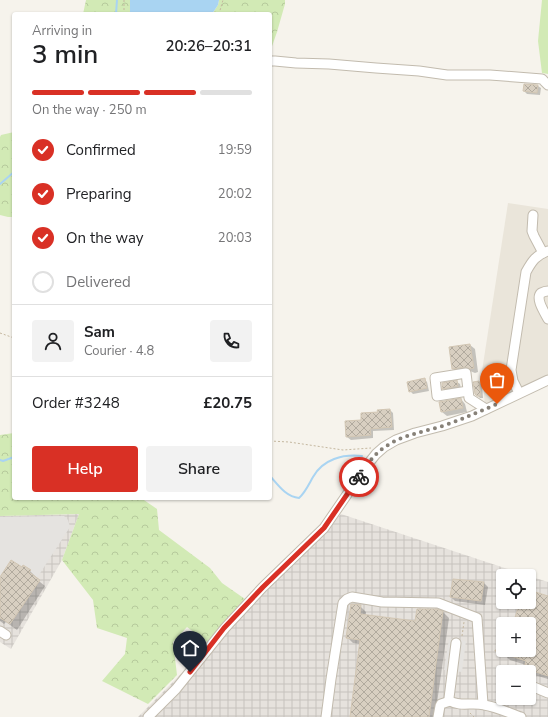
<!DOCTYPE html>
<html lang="en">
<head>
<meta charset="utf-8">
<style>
  body { margin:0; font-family:"Nunito Sans",sans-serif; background:#f2f2f2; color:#202124; height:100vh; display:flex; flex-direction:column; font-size:15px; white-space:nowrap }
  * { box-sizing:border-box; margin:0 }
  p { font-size:13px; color:#757577 }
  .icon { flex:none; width:22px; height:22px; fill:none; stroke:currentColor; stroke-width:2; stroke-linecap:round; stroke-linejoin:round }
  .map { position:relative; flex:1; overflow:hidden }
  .sheet { position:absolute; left:12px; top:12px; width:260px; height:488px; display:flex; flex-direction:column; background:#fff; border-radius:4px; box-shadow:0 1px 3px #0004 }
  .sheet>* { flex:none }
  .tools { position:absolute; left:496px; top:569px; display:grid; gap:8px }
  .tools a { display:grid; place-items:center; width:40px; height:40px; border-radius:4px; background:#fff; box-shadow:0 1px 3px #0004; font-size:20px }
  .pin { position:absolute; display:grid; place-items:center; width:34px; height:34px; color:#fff; margin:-41px -17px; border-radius:50% 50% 50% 0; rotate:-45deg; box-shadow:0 0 4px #0007 }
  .pin .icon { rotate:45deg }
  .courier { position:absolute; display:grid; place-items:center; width:40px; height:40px; margin:-20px; border:3px solid #d93025; border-radius:50%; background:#fff; color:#222; box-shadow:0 1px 5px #0007 }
  .headline em { font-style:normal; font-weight:600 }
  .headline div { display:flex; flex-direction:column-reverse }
  .headline { display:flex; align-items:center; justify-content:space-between; height:68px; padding:0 20px }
  h1 { font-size:26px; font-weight:600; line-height:30px }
  .bar { display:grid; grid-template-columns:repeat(4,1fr); gap:6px 4px; align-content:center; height:48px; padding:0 20px }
  .bar i { height:5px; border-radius:3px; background:#e0e0e0 }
  .bar .on { background:#d93025 }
  .bar p { grid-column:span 4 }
  .line { display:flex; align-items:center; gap:10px; padding:0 20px; border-top:1px solid #e0e0e0 }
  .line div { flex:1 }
  .round { display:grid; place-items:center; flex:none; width:42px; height:42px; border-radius:4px; background:#f2f2f2 }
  ol { padding:0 20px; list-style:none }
  li { display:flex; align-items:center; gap:12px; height:44px }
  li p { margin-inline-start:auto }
  li .icon { padding:4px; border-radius:50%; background:#d93025; color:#fff; stroke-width:4 }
  li:last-child { color:#757577 }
  li i { width:22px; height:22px; border:2px solid #e0e0e0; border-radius:50% }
  .cta { display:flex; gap:8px; margin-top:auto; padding:8px 20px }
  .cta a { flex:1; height:46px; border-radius:4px; background:#d93025; color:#fff; font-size:16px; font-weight:600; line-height:46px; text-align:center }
  .cta a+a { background:#f2f2f2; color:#202124 }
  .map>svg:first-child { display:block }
</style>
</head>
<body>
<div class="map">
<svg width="548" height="717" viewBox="0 0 548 717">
  <defs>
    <pattern id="industrial-grid" width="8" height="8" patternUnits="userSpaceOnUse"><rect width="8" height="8" fill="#e6e2dd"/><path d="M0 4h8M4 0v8" fill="none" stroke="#c7c3be"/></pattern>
    <pattern id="forest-crowns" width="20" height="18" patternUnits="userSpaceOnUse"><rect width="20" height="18" fill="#d2eab5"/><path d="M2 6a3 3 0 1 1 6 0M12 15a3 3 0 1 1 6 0" fill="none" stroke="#b6ca9c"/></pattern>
    <pattern id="building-cross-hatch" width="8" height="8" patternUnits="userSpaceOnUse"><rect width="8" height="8" fill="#d8cfc1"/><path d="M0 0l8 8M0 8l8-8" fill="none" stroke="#b1aa9e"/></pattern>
  </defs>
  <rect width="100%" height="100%" fill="#f6f3ec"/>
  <polygon fill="#eae5da" points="508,203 548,209 548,378 485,406 482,371"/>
  <g fill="url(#industrial-grid)" fill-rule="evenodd">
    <polygon points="79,514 62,560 11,649 0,642 0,516"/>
    <path d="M341,514l188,62h-26v26h26v-26l19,6v135h-410zM503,624h26v26h-26zM503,672h26v26h-26z"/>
  </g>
  <polygon fill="#d2eab5" points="542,0 548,0 548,74 542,73 538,41"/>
  <g fill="url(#forest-crowns)">
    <polygon points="86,0 130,0 130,14 83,14"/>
    <polygon points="219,0 285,0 285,4 277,32 270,52 270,14 212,14 218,5"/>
    <polygon points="14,132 14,217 8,217 0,215 0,137 1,135"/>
    <polygon points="14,433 14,498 141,498 157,509 159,530 210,568 222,583 245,599 207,642 187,627 173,642 177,675 148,704 102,681 125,654 127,638 97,628 93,600 62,560 79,514 0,516 0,435"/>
  </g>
  <g fill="#e5e3e0">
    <polygon points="64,516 68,520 70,527 37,578 29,572 31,570 24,565 22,567 11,560 0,577 0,517"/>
    <polygon points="449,639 466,641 462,672 444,670"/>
  </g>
  <polygon fill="#a9d4f2" points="130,0 219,0 218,5 212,14 130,14"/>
  <g fill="#0003">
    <polygon points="538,86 541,88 540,95 527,94 524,91"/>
    <polygon points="470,345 475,349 478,372 475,373 470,371 458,373 453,369"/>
    <polygon points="424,379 427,382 429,391 413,394 410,391"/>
    <polygon points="457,382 460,384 461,389 446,391 443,389"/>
    <polygon points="479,382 482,385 483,398 480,398 476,394"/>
    <polygon points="461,399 465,404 467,412 447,416 442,412 440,403"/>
    <polygon points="390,410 393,413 394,430 373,431 373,438 351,440 347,437 346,422 362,421"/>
    <polygon points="22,569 30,571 36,577 35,578 45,586 17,630 6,622 4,624 0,621 0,579"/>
    <polygon points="484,583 488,587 485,605 455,601 451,597"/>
    <polygon points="529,591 548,597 548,679 531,674 525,668 526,665 510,660 504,654 506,650 529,650 529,624 514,624 521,602 529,602"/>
    <polygon points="360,606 366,612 366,615 416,622 443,612 449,618 435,717 351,717 361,644 353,643 347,637"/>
  </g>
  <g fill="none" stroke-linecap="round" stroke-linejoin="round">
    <g stroke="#a9d4f2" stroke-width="2">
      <polyline points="116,14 117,0"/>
      <polyline points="0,184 14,172"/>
      <polyline points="0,460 3,461 14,457"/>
      <path d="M270,476c8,9 16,21 29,22 6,-5 10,-14 14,-21 10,-18 30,-23 49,-21"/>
    </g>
  </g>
  <g fill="url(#building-cross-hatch)" stroke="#d3c7b4">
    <polygon points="524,84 538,85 537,93 523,91"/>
    <polygon points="470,344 474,368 470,369 465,367 452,369 449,347"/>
    <polygon points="425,378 427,388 409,392 407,382"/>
    <polygon points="457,380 458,386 442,389 442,383"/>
    <polygon points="479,381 481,396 477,396 475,394 473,382"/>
    <polygon points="461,398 463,408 441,412 439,402"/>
    <polygon points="390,409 392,427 370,429 371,435 346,437 345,421 361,420 361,413 378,412 377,410"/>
    <polygon points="11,560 22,567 23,565 31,570 29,572 40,580 10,624 0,618 0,577"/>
    <polygon points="453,579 484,582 481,601 450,597"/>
    <polygon points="529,590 548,596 548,676 524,668 526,661 495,651 495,650 529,650 529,624 513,624 520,602 529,602"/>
    <polygon points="351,604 361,605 360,614 415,621 417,609 437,609 443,611 429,717 350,717 360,640 346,638"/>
  </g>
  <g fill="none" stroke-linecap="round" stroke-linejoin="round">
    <defs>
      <g id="minor">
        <polyline points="270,61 275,61 296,63 329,64 376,68 419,71 447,75 490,75 542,79 548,85"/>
        <polyline points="533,215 532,231 534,236 543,253"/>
        <path d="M548,291c-2,0 -5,1 -7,2 -6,6 4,20 7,26"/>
        <polyline points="468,391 437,396 435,378 466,373 469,398 486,409"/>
        <path d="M519,393l-6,-12 -2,-11 15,-98c6,-11 10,-17 22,-21"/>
        <polyline points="0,631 6,635"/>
        <path d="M456,643l-7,55 1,3c10,6 23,1 34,4 13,2 25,8 37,12"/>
        <polyline points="529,685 548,693"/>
        <polyline points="148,717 176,689 225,628 263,587 324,528 368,464 376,454 384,447 396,440 415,433 442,426 472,416 548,380"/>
        <polyline points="326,717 331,679 343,603 347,599 352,597 382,602 438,603 477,618 483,704"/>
        <polyline points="438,717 440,706 441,704 450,701"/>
      </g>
    </defs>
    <use href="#minor" stroke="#c2bbae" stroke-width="11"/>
    <g stroke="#c4b79f" stroke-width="1" stroke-dasharray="2 2" stroke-linecap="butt">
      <polyline points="124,14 124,0"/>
      <polyline points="219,14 223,0"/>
      <polyline points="0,333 14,338"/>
      <polyline points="270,441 289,442 343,450 371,448"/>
      <polyline points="462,636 464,622"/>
      <polyline points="470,713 474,717"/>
    </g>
    <use href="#minor" stroke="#fff" stroke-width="9"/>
  </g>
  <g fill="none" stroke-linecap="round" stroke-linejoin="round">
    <path stroke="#878178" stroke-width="4" stroke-dasharray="0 7.2" d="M359,477c7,-11 15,-23 26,-30 17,-12 38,-15 58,-21 19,-7 36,-14 54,-22"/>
    <polyline stroke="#d93025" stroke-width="5" points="190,672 224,628 263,587 324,528 359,477"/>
  </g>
</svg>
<div class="tools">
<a><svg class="icon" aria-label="locate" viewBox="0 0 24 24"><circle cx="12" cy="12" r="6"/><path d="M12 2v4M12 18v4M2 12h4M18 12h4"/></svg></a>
<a>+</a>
<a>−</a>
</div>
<div class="pin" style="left:497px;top:404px;background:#ea580c"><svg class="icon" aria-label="bag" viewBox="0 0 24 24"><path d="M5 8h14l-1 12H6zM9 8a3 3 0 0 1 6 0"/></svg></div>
<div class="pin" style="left:190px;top:672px;background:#1f2937"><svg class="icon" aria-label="home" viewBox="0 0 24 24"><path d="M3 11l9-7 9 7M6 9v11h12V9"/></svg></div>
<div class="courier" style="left:359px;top:477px"><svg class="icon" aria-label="bike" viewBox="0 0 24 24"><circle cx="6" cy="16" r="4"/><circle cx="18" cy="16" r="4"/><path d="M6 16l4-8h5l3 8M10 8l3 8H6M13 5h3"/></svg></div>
<section class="sheet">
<div class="headline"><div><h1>3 min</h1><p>Arriving in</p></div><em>20:26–20:31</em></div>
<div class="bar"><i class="on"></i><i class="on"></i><i class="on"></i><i></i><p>On the way · 250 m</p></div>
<ol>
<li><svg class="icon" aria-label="check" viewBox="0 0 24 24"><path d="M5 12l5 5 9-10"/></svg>Confirmed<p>19:59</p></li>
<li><svg class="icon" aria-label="check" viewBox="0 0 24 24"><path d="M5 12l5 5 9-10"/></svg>Preparing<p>20:02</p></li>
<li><svg class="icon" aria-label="check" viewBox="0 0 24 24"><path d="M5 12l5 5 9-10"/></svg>On the way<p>20:03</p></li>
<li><i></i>Delivered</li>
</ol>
<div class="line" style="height:72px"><a class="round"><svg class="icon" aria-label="person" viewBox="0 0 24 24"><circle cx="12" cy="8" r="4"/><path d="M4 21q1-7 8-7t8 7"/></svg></a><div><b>Sam</b><p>Courier · 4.8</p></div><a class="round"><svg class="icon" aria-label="phone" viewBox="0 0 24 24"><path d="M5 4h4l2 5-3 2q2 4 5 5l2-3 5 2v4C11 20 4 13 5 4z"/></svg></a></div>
<div class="line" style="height:52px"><div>Order #3248</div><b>£20.75</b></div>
<div class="cta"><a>Help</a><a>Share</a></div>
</section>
</div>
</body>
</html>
